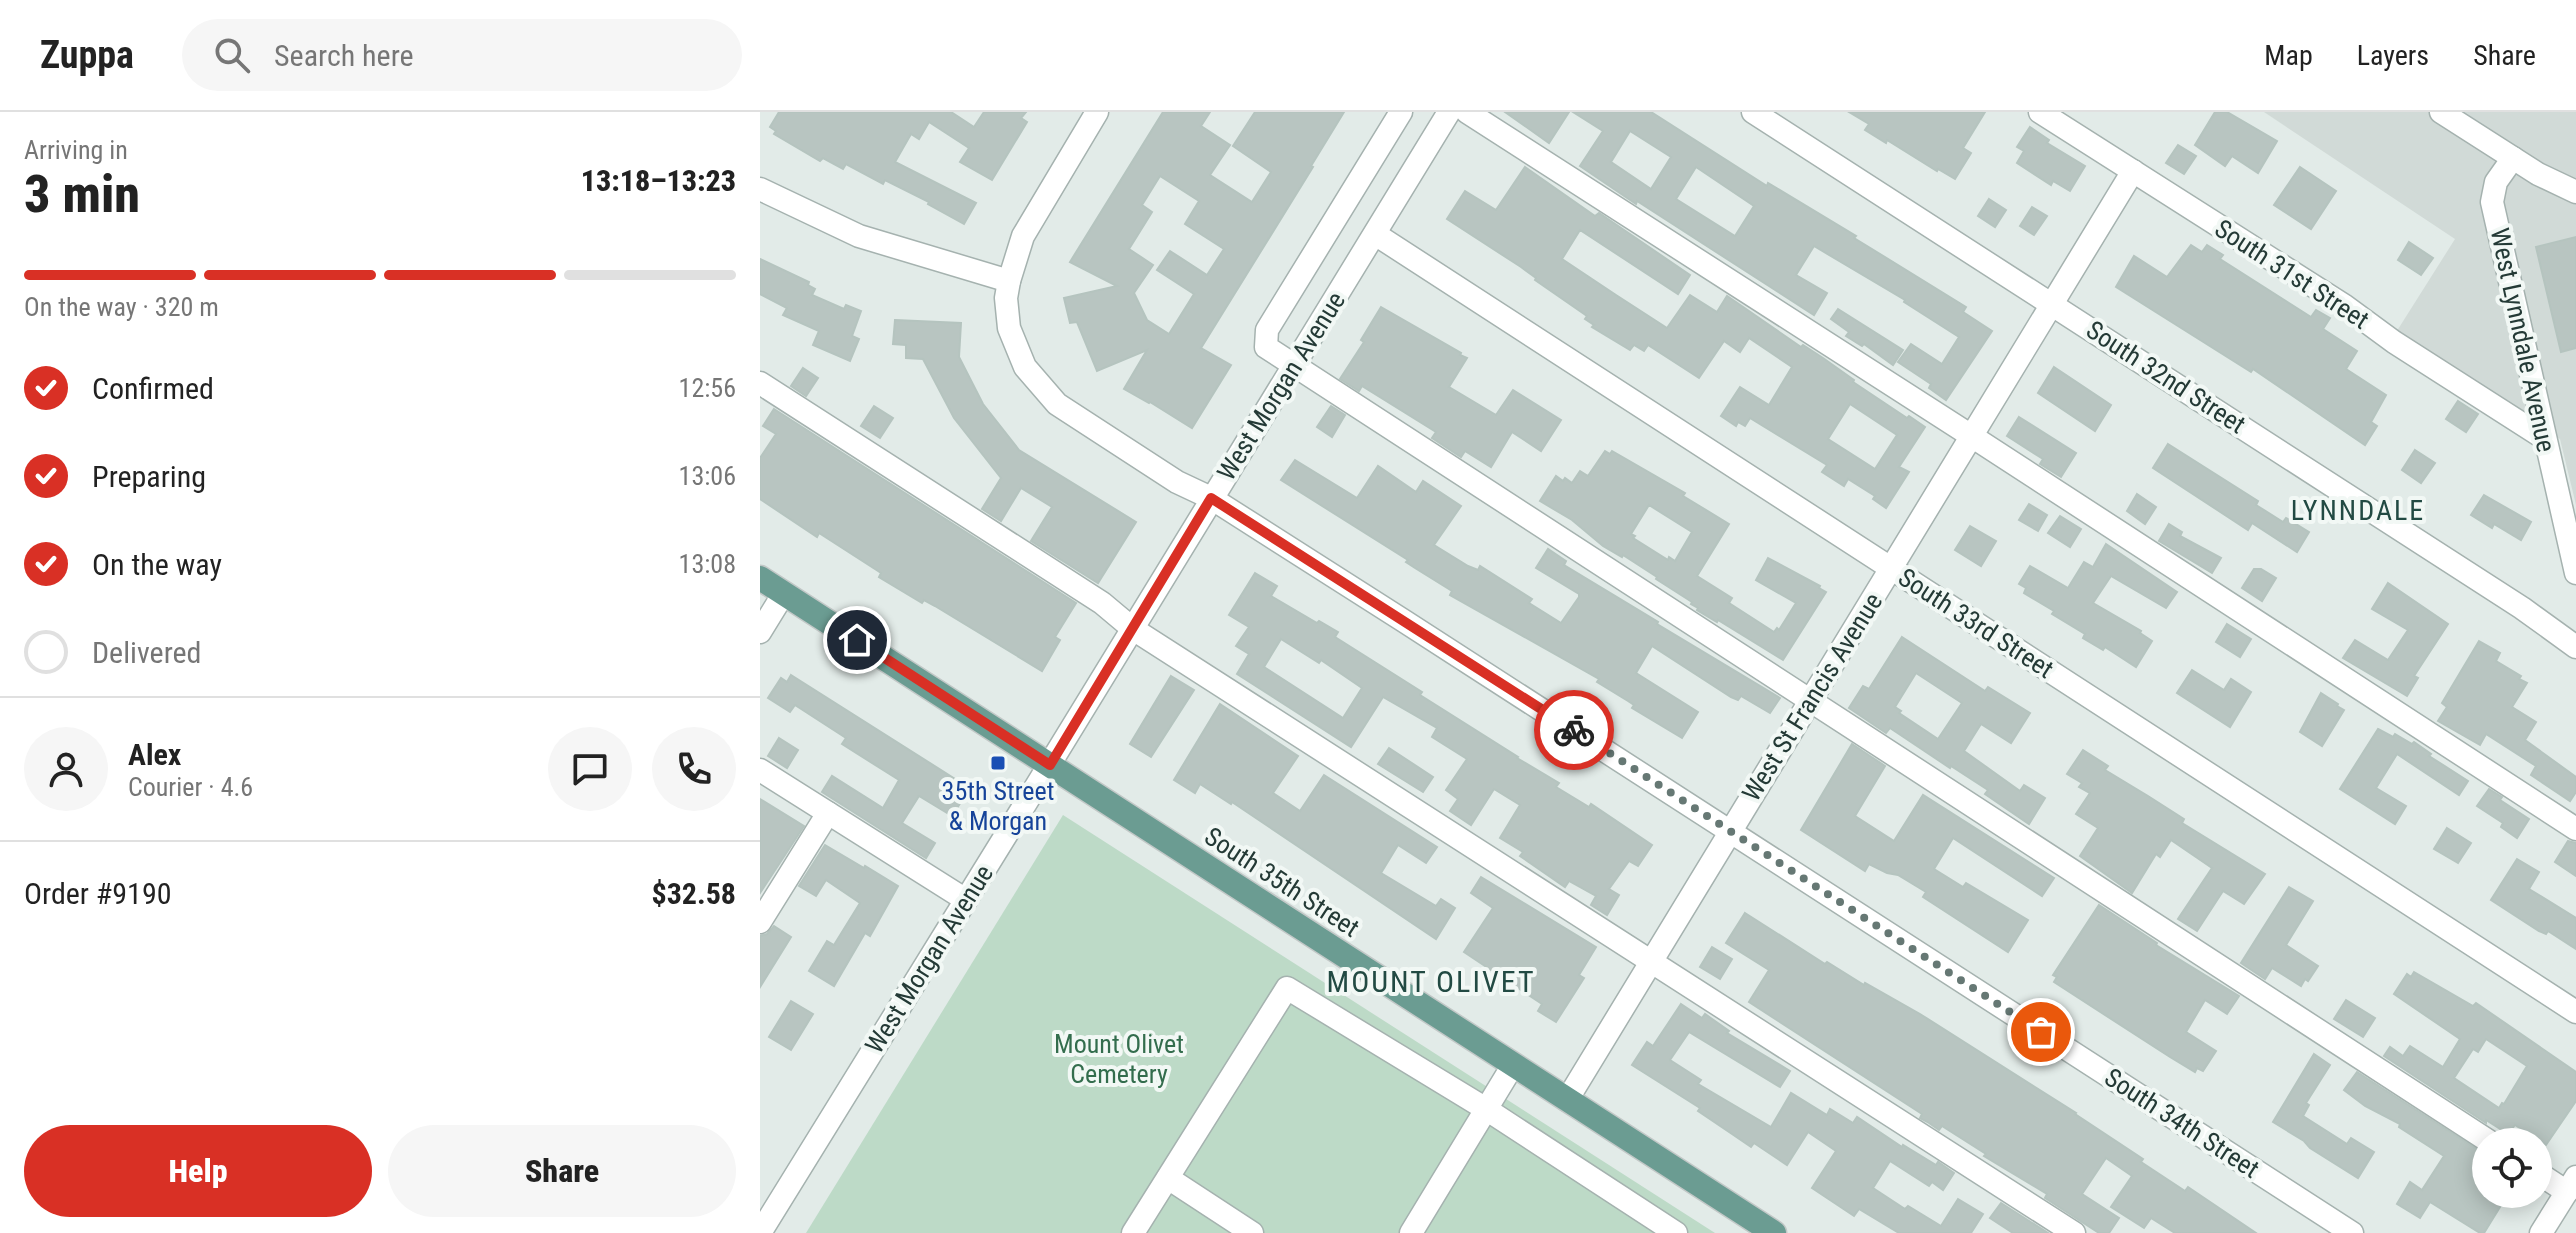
<!DOCTYPE html>
<html lang="en">
<head>
<meta charset="utf-8">
<style>
  body { margin:0; font-family:"Roboto Condensed",sans-serif; background:#f6f6f6; color:#222; height:100vh; display:flex; flex-direction:column; font-size:30px; white-space:nowrap }
  * { box-sizing:border-box; margin:0 }
  p { font-size:26px; color:#767676 }
  .icon { flex:none; width:44px; height:44px; fill:none; stroke:currentColor; stroke-width:2; stroke-linecap:round; stroke-linejoin:round }
  .map { position:relative; flex:1; overflow:hidden }
  .side { display:flex; flex-direction:column; background:#fff; width:760px }
  .side>* { flex:none }
  .buttons { position:absolute; left:1712px; top:1016px; display:grid; gap:16px }
  .buttons a { display:grid; place-items:center; width:80px; height:80px; border-radius:50%; background:#fff; box-shadow:0 4px 20px #0003; font-size:40px }
  .pin { position:absolute; display:grid; place-items:center; width:68px; height:68px; color:#fff; margin:-34px; border:4px solid #fff; border-radius:50%; box-shadow:0 2px 8px #0007 }
  .courier { position:absolute; display:grid; place-items:center; width:80px; height:80px; margin:-40px; border:6px solid #d93025; border-radius:50%; background:#fff; color:#222; box-shadow:0 2px 10px #0007 }
  .summary em { font-style:normal; font-weight:800 }
  .summary div { display:flex; flex-direction:column-reverse }
  .summary { display:flex; align-items:center; justify-content:space-between; height:136px; padding:0 24px }
  h1 { font-size:52px; font-weight:800; line-height:60px }
  .bar { display:grid; grid-template-columns:repeat(4,1fr); gap:12px 8px; align-content:center; height:96px; padding:0 24px }
  .bar i { height:10px; border-radius:6px; background:#e0e0e0 }
  .bar .selected { background:#d93025 }
  .bar p { grid-column:span 4 }
  .line { display:flex; align-items:center; gap:20px; padding:0 24px; border-top:2px solid #e0e0e0 }
  .line div { flex:1 }
  .round { display:grid; place-items:center; flex:none; width:84px; height:84px; border-radius:42px; background:#f6f6f6 }
  ol { padding:0 24px; list-style:none }
  li { display:flex; align-items:center; gap:24px; height:88px }
  li p { margin-inline-start:auto }
  li .icon { padding:8px; border-radius:50%; background:#d93025; color:#fff; stroke-width:4 }
  li:last-child { color:#767676 }
  li i { width:44px; height:44px; border:4px solid #e0e0e0; border-radius:50% }
  .primary-button { display:flex; gap:16px; margin-top:auto; padding:16px 24px }
  .primary-button a { flex:1; height:92px; border-radius:48px; background:#d93025; color:#fff; font-size:32px; font-weight:800; line-height:92px; text-align:center }
  .primary-button a+a { background:#f6f6f6; color:#222 }
  header { display:flex; align-items:center; gap:48px; box-sizing:border-box; height:112px; padding:0 40px; background:#fff; border-bottom:2px solid #e0e0e0 }
  header strong { font-size:38px }
  nav { display:flex; gap:44px; margin-inline-start:auto; font-size:28px }
  .search { width:560px; height:72px; background:#f6f6f6; display:flex; align-items:center; gap:20px; box-sizing:border-box; padding:0 28px; border-radius:44px; color:#767676; font-size:30px }
  main { display:flex; flex:1; min-height:0 }
  .map>svg:first-child { display:block }
</style>
</head>
<body>
<header>
<strong>Zuppa</strong>
<div class="search"><svg class="icon" aria-label="search" viewBox="0 0 24 24"><circle cx="10" cy="10" r="6"/><path d="M15 15l6 6"/></svg>Search here</div>
<nav><a>Map</a><a>Layers</a><a>Share</a></nav>
</header>
<main>
<section class="side">
<div class="summary"><div><h1>3 min</h1><p>Arriving in</p></div><em>13:18–13:23</em></div>
<div class="bar"><i class="selected"></i><i class="selected"></i><i class="selected"></i><i></i><p>On the way · 320 m</p></div>
<ol>
<li><svg class="icon" aria-label="check" viewBox="0 0 24 24"><path d="M5 12l5 5 9-10"/></svg>Confirmed<p>12:56</p></li>
<li><svg class="icon" aria-label="check" viewBox="0 0 24 24"><path d="M5 12l5 5 9-10"/></svg>Preparing<p>13:06</p></li>
<li><svg class="icon" aria-label="check" viewBox="0 0 24 24"><path d="M5 12l5 5 9-10"/></svg>On the way<p>13:08</p></li>
<li><i></i>Delivered</li>
</ol>
<div class="line" style="height:144px"><a class="round"><svg class="icon" aria-label="person" viewBox="0 0 24 24"><circle cx="12" cy="8" r="4"/><path d="M4 21q1-7 8-7t8 7"/></svg></a><div><b>Alex</b><p>Courier · 4.6</p></div><a class="round"><svg class="icon" aria-label="chat" viewBox="0 0 24 24"><path d="M4 5h16v11H9l-5 4z"/></svg></a><a class="round"><svg class="icon" aria-label="phone" viewBox="0 0 24 24"><path d="M5 4h4l2 5-3 2q2 4 5 5l2-3 5 2v4C11 20 4 13 5 4z"/></svg></a></div>
<div class="line" style="height:104px"><div>Order #9190</div><b>$32.58</b></div>
<div class="primary-button"><a>Help</a><a>Share</a></div>
</section>
<div class="map">
<svg width="1816" height="1121" viewBox="0 0 1816 1121">
  <rect width="100%" height="100%" fill="#e2ebe8"/>
  <polygon fill="#d1dad7" points="1504,0 1816,0 1816,393 1800,327 1635,222 1695,127"/>
  <polygon fill="#bddac7" points="303,703 955,1121 46,1121"/>
  <g fill="#b8c5c1" stroke="#b5c4bf" stroke-width="2" fill-rule="evenodd">
    <polygon points="19,0 191,0 214,15 224,0 266,0 261,6 267,10 232,68 200,50 209,36 169,10 159,27 151,22 135,50 216,91 204,112 168,92 169,90 125,68 123,72 86,52 83,57 63,46 60,49 14,22 16,19 10,15"/>
    <path d="M403,0h47l-9,14 29,19 -20,30 42,27 19,-30 -38,-26 22,-34h89l-33,54 2,1 -112,181 30,17 -39,63 -42,-26 -1,1 -25,-14 23,-39 -50,21 -20,-49 -7,1 -6,-25 53,-12 -47,-24zM400,64l39,25 -14,23 39,25 -17,26 -37,-24 -13,19 37,24 -25,40 -22,-14 -13,-27 19,-28 -24,-16 23,-37 -10,-7z"/>
    <polygon points="745,0 809,0 789,31"/>
    <path d="M813,0h78l116,74 1,-3 88,53 -2,2 112,69 -3,5 29,19 -46,69 -17,-12 2,-4 -33,-22 13,-18 31,20 17,-27 -55,-35 1,-2 -91,-54 -18,29 31,18 -13,22 -177,-114 -1,3 -56,-38 23,-35zM870,19l41,26 -20,32 -40,-27zM936,55l58,39 -19,30 -59,-37z"/>
    <polygon points="1089,0 1225,0 1203,36 1211,41 1195,67 1178,57 1177,59 1127,28 1126,31 1105,18 1109,12"/>
    <polygon points="1455,0 1467,0 1517,29 1498,61 1472,44 1465,54 1435,33"/>
    <polygon points="1270,15 1289,28 1287,31 1325,54 1310,79 1293,69 1291,73 1257,51 1264,39 1257,35"/>
    <polygon points="1418,33 1436,44 1424,62 1406,51"/>
    <path d="M765,55l70,49 4,-3 91,62 -12,19 -98,-64 -18,29 54,36 51,33 23,-33 27,17 10,-16 74,51 2,-2 20,13 31,22 -1,2 54,36 2,-2 16,11 -26,40 10,5 -23,36 -13,-9 2,-3 -27,-17 -4,7 -22,-14 5,-7 -77,-47 -5,8 -7,-4 -2,4 -15,-10 19,-29 29,18 23,-38 -43,-29 -9,14 -16,-11 -25,37 -51,-33 -4,6 -10,-6 -4,5 -38,-23 2,-2 -9,-6 2,-3 -52,-36 1,-2 -15,-11 -74,-48 18,-28 31,19zM1090,292l47,31 -22,34 -47,-30z"/>
    <polygon points="1540,55 1576,79 1551,117 1514,93"/>
    <polygon points="1229,87 1246,98 1235,115 1218,104"/>
    <polygon points="1272,95 1287,104 1274,123 1260,114"/>
    <polygon points="1816,125 1816,236 1801,240 1776,135"/>
    <polygon points="1649,130 1673,146 1661,163 1638,148"/>
    <polygon points="1431,133 1442,140 1447,133 1463,143 1460,147 1551,205 1556,198 1570,206 1563,217 1597,239 1586,257 1626,283 1611,310 1617,314 1605,333 1493,257 1491,260 1356,175 1374,144 1407,165"/>
    <polygon points="0,147 49,170 48,173 55,177 52,183 84,197 86,193 101,199 92,224 99,227 90,249 53,233 59,219 23,203 27,196 0,182"/>
    <polygon points="621,195 701,241 700,243 707,246 689,275 736,303 753,278 801,308 781,339 752,320 731,355 705,339 701,345 672,326 676,320 602,274 599,279 580,267 604,230 601,228"/>
    <polygon points="1078,197 1143,238 1133,253 1104,232 1102,234 1086,224 1089,220 1071,207"/>
    <polygon points="135,208 201,211 199,245 223,292 259,338 376,410 338,471 271,429 292,395 261,376 241,409 222,397 241,366 194,306 163,247 146,246 146,233 133,232"/>
    <polygon points="1294,255 1351,293 1335,319 1278,281"/>
    <polygon points="43,256 58,266 46,284 31,274"/>
    <polygon points="1698,289 1718,302 1706,320 1686,307"/>
    <polygon points="114,294 133,306 120,326 101,314"/>
    <polygon points="571,294 585,303 572,325 557,315"/>
    <polygon points="14,297 316,491 295,525 300,528 282,559 175,494 164,488 162,491 119,465 121,461 118,459 59,421 57,425 0,387 0,346 16,322 3,314"/>
    <polygon points="1259,305 1316,341 1301,365 1280,352 1283,347 1247,324"/>
    <polygon points="1408,332 1498,389 1496,393 1523,410 1526,406 1549,420 1537,440 1492,411 1488,418 1393,356"/>
    <polygon points="1655,338 1675,351 1661,371 1642,358"/>
    <path d="M845,339l5,3 2,-3 73,42 -2,3 46,28 -32,52 35,22 -3,5 45,29 3,-4 2,2 17,-27 -40,-23 12,-22 52,28 -1,2 7,4 -43,68 -65,-40 -1,2 -20,-12 1,-2 -7,-4 1,-2 -36,-23 1,-2 -34,-22 -1,2 -19,-11 -31,-26 -32,-19 16,-25 7,5 2,-3 7,5 8,-12 8,5zM889,393l43,27 -17,29 -6,-4 -1,3 -35,-22 2,-2 -4,-2z"/>
    <polygon points="535,348 597,386 618,354 656,380 663,369 701,394 674,433 708,454 718,458 720,454 772,487 769,491 801,511 819,485 819,482 776,456 788,437 806,449 804,453 898,510 897,512 1020,586 1010,601 981,584 978,588 971,585 892,534 876,561 938,600 922,626 872,596 874,593 868,589 837,570 839,567 690,483 692,479 655,456 646,450 648,448 521,368"/>
    <polygon points="1377,382 1396,395 1385,412 1367,399"/>
    <polygon points="1724,383 1771,410 1761,428 1734,412 1732,416 1711,403"/>
    <polygon points="1269,392 1287,403 1278,419 1259,408"/>
    <polygon points="1300,404 1321,417 1310,435 1288,421"/>
    <polygon points="1409,412 1422,420 1420,424 1461,446 1452,461 1399,429"/>
    <polygon points="1210,414 1236,429 1221,454 1195,438"/>
    <polygon points="1346,432 1417,480 1406,496 1351,464 1333,491 1381,519 1380,521 1392,529 1376,555 1345,535 1343,538 1323,526 1325,522 1292,502 1294,499 1264,481 1266,476 1259,472 1270,454 1308,476 1324,450 1333,455"/>
    <polygon points="1494,457 1501,457 1516,466 1502,489 1482,476"/>
    <path d="M495,461l22,13 -6,10 46,27 2,-2 19,11 -3,5 87,55 -2,3 98,62 -1,1 42,25 -3,4 33,20 2,-3 61,41 -14,21 -9,-5 -20,28 10,6 -12,20 -16,-10 5,-9 -27,-15 -4,6 -45,-31 3,-4 -23,-14 20,-33 -26,-16 -23,36 -21,-14 8,-12 -12,-9 21,-31 -35,-22 5,-9 -54,-31 -32,50 -114,-73 12,-20 -13,-8 13,-19 -20,-12zM521,527l38,24 2,-3 41,28 -19,30 -79,-51z"/>
    <polygon points="1628,471 1688,512 1654,564 1658,566 1647,584 1583,546 1595,528 1628,548 1648,518 1612,497"/>
    <polygon points="1467,512 1491,527 1480,545 1456,530"/>
    <path d="M1142,525l83,54 3,-4 42,26 -19,30 -30,-19 -17,27 56,40 4,-6 21,13 -16,26 -44,-30 3,-4 -37,-24 -1,2 -60,-40 -4,5 -37,-25 14,-22 6,3zM1156,561l46,30 -24,36 -39,-26 2,-2 -6,-4z"/>
    <polygon points="1719,529 1740,541 1736,549 1761,564 1759,567 1767,571 1752,595 1776,610 1765,628 1816,665 1816,680 1810,689 1771,663 1776,654 1726,622 1720,633 1678,609 1687,595 1682,591"/>
    <polygon points="1432,558 1464,578 1471,567 1491,580 1470,615 1417,581"/>
    <polygon points="31,563 203,672 199,678 206,682 192,704 159,684 142,711 175,731 166,746 62,680 72,664 123,696 139,668 82,632 86,626 35,593 30,600 8,586 21,566 27,570"/>
    <polygon points="411,564 434,578 391,645 370,632"/>
    <polygon points="1561,581 1578,592 1577,594 1584,598 1562,634 1540,620"/>
    <polygon points="460,592 538,644 513,681 540,699 564,663 677,735 666,751 638,733 621,761 676,794 681,787 695,796 676,827 472,690 471,692 440,672 435,681 414,668"/>
    <polygon points="1618,617 1633,625 1635,622 1652,632 1654,630 1671,642 1669,644 1708,669 1699,683 1637,642 1616,676 1646,694 1635,712 1580,677"/>
    <polygon points="19,626 38,638 27,656 8,644"/>
    <polygon points="1092,632 1125,654 1095,704 1134,729 1163,683 1294,766 1282,784 1193,726 1174,757 1203,775 1206,771 1268,808 1248,840 1163,785 1166,780 1138,763 1127,761 1109,752 1105,759 1041,718"/>
    <polygon points="629,636 673,665 663,680 618,652"/>
    <polygon points="1323,638 1348,654 1345,658 1388,684 1424,707 1422,711 1505,762 1484,792 1463,779 1437,819 1418,807 1452,756 1411,728 1400,745 1396,742 1372,781 1320,744 1338,716 1316,702 1330,681 1319,675 1322,671 1307,662"/>
    <polygon points="1729,677 1742,685 1740,688 1769,707 1757,726 1741,715 1743,711 1717,694"/>
    <polygon points="0,687 44,714 0,781"/>
    <polygon points="1687,716 1711,731 1698,751 1674,737"/>
    <polygon points="1808,729 1816,731 1816,764 1795,750"/>
    <polygon points="65,733 104,756 105,754 138,774 110,824 105,821 74,874 49,859 67,829 74,833 100,791 66,768 56,784 39,774"/>
    <polygon points="1757,747 1779,760 1769,777 1816,806 1816,837 1788,819 1786,822 1779,819 1731,788"/>
    <polygon points="721,765 836,835 819,863 824,866 796,910 778,899 782,892 704,840 733,796 711,781"/>
    <polygon points="1529,775 1553,789 1526,833 1558,854 1548,869 1545,867 1541,874 1512,856 1505,867 1481,851"/>
    <polygon points="1339,793 1397,831 1396,833 1479,884 1467,902 1445,888 1426,920 1456,939 1443,959 1437,956 1435,960 1410,945 1294,870 1297,865 1293,863"/>
    <polygon points="985,801 1065,852 1067,850 1104,873 1105,871 1160,902 1316,1001 1315,1002 1383,1047 1381,1050 1425,1079 1428,1075 1496,1121 1415,1121 1391,1106 1384,1116 1351,1095 1372,1064 1346,1046 1322,1082 1359,1106 1349,1121 1339,1121 1285,1086 1287,1082 1224,1044 1226,1042 1182,1014 1179,1018 1169,1011 1160,1006 1162,1002 989,890 1009,858 966,831"/>
    <polygon points="14,814 31,825 0,875 0,824 7,822"/>
    <polygon points="952,835 972,847 960,867 940,855"/>
    <path d="M1654,860l59,34 3,-3 100,69v29l-30,44 -31,-20 -7,9 -22,-14v3l-102,-67 6,-9 13,9 7,-10 33,21 17,-28 -66,-45 13,-20 4,3zM1726,927l41,27 -23,38 -2,-1 -3,5 -45,-30 19,-29 5,3z"/>
    <polygon points="1586,888 1615,906 1603,925 1574,907"/>
    <polygon points="31,889 53,902 31,938 9,925"/>
    <polygon points="921,892 942,906 945,902 969,919 967,921 1030,959 1020,975 929,920 910,948 941,968 938,972 1011,1015 1031,981 1067,1003 1070,997 1093,1011 1097,1005 1142,1035 1143,1033 1176,1053 1178,1050 1194,1061 1183,1078 1172,1070 1169,1074 1130,1049 1113,1076 1145,1097 1148,1094 1181,1114 1198,1087 1223,1102 1211,1121 1139,1121 1099,1097 1094,1104 1052,1076 1076,1039 1048,1020 1027,1053 994,1031 991,1035 972,1022 938,999 940,996 872,953 887,930 893,934"/>
    <polygon points="1554,942 1570,953 1546,991 1549,993 1543,1004 1587,1032 1591,1026 1614,1040 1598,1066 1550,1036 1544,1029 1513,1010"/>
    <polygon points="1597,960 1726,1043 1726,1082 1748,1082 1724,1121 1720,1121 1670,1090 1660,1106 1637,1092 1650,1070 1662,1078 1684,1044 1639,1015 1640,1012 1605,994 1584,978"/>
    <polygon points="1241,1091 1288,1121 1253,1121 1230,1106"/>
  </g>
  <g fill="none" stroke-linecap="round" stroke-linejoin="round">
    <defs>
      <g id="minor">
        <polyline points="337,0 263,124 249,169 246,186 249,216 265,255 297,292 417,370 451,386 644,509 1592,1121"/>
        <polyline points="641,0 507,218 506,235 1730,1030"/>
        <polyline points="707,0 1213,325 1816,717"/>
        <polyline points="993,0 1762,496 1816,535"/>
        <polyline points="1280,0 1585,194 1634,230 1784,326"/>
        <polyline points="1681,0 1778,62 1816,80"/>
        <polyline points="1753,46 1736,70 1732,90 1816,461"/>
        <polyline points="0,77 99,124 249,169"/>
        <polyline points="615,122 1816,900"/>
        <polyline points="0,271 342,491 373,517 1314,1121"/>
        <polyline points="0,520 24,481"/>
        <polyline points="0,658 206,788"/>
        <polyline points="0,810 68,701"/>
        <polyline points="807,988 1373,59"/>
        <polyline points="1778,1061 1807,1080"/>
        <polyline points="408,1066 492,1121"/>
        <polyline points="0,1121 272,681 689,0"/>
        <polyline points="373,1121 527,876 726,997 916,1121"/>
        <polyline points="651,1121 753,953"/>
        <polyline points="1781,1121 1816,1065"/>
      </g>
      <polyline id="major" points="0,466 1014,1121"/>
    </defs>
    <use href="#minor" stroke="#a5b2af" stroke-width="25"/>
    <use href="#major" stroke="#c2c8c7" stroke-width="27"/>
    <use href="#minor" stroke="#fff" stroke-width="22"/>
    <use href="#major" stroke="#6b9c92" stroke-width="24"/>
  </g>
  <g fill="none" stroke-linecap="round" stroke-linejoin="round">
    <polyline stroke="#667874" stroke-width="8" stroke-dasharray="0 14.4" points="814,618 1281,920"/>
    <polyline stroke="#d93025" stroke-width="10" points="97,528 290,653 451,386 814,618"/>
  </g>
  <rect fill="#1a4fb4" stroke="#f2f8f5" stroke-width="3" x="230" y="643" width="16" height="16" rx="4"/>
  <g text-anchor="middle" stroke-width="8" stroke-linejoin="round" paint-order="stroke">
    <g font-size="26" fill="#243a36" stroke="#f2f8f5">
      <text transform="translate(1532 162) rotate(33)" y="9">South 31st Street</text>
      <text transform="translate(1763 228) rotate(78)" y="9">West Lynndale Avenue</text>
      <text transform="translate(1406 265) rotate(33)" y="9">South 32nd Street</text>
      <text transform="translate(521 274) rotate(-58)" y="9">West Morgan Avenue</text>
      <text transform="translate(1216 511) rotate(33)" y="9">South 33rd Street</text>
      <text transform="translate(1052 585) rotate(-58)" y="9">West St Francis Avenue</text>
      <text transform="translate(522 770) rotate(33)" y="9">South 35th Street</text>
      <text transform="translate(169 847) rotate(-58)" y="9">West Morgan Avenue</text>
      <text transform="translate(1422 1011) rotate(33)" y="9">South 34th Street</text>
    </g>
    <g font-size="26" fill="#164399" stroke="#f2f8f5">
      <text x="238" y="688">35th Street<tspan x="238" dy="30">&amp; Morgan</tspan></text>
    </g>
    <g font-size="26" fill="#336d4d" stroke="#f2f8f5">
      <text x="359" y="941">Mount Olivet<tspan x="359" dy="30">Cemetery</tspan></text>
    </g>
    <g font-size="28" letter-spacing="2" fill="#224a43" stroke="#f2f8f5">
      <text x="1598" y="408">LYNNDALE</text>
    </g>
    <g font-size="30" letter-spacing="2" fill="#224a43" stroke="#f2f8f5">
      <text x="671" y="880">MOUNT OLIVET</text>
    </g>
  </g>
</svg>
<div class="buttons">
<a><svg class="icon" aria-label="locate" viewBox="0 0 24 24"><circle cx="12" cy="12" r="6"/><path d="M12 2v4M12 18v4M2 12h4M18 12h4"/></svg></a>
</div>
<div class="pin" style="left:1281px;top:920px;background:#ea580c"><svg class="icon" aria-label="bag" viewBox="0 0 24 24"><path d="M5 8h14l-1 12H6zM9 8a3 3 0 0 1 6 0"/></svg></div>
<div class="pin" style="left:97px;top:528px;background:#1f2937"><svg class="icon" aria-label="home" viewBox="0 0 24 24"><path d="M3 11l9-7 9 7M6 9v11h12V9"/></svg></div>
<div class="courier" style="left:814px;top:618px"><svg class="icon" aria-label="bike" viewBox="0 0 24 24"><circle cx="6" cy="16" r="4"/><circle cx="18" cy="16" r="4"/><path d="M6 16l4-8h5l3 8M10 8l3 8H6M13 5h3"/></svg></div>
</div>
</main>
</body>
</html>
